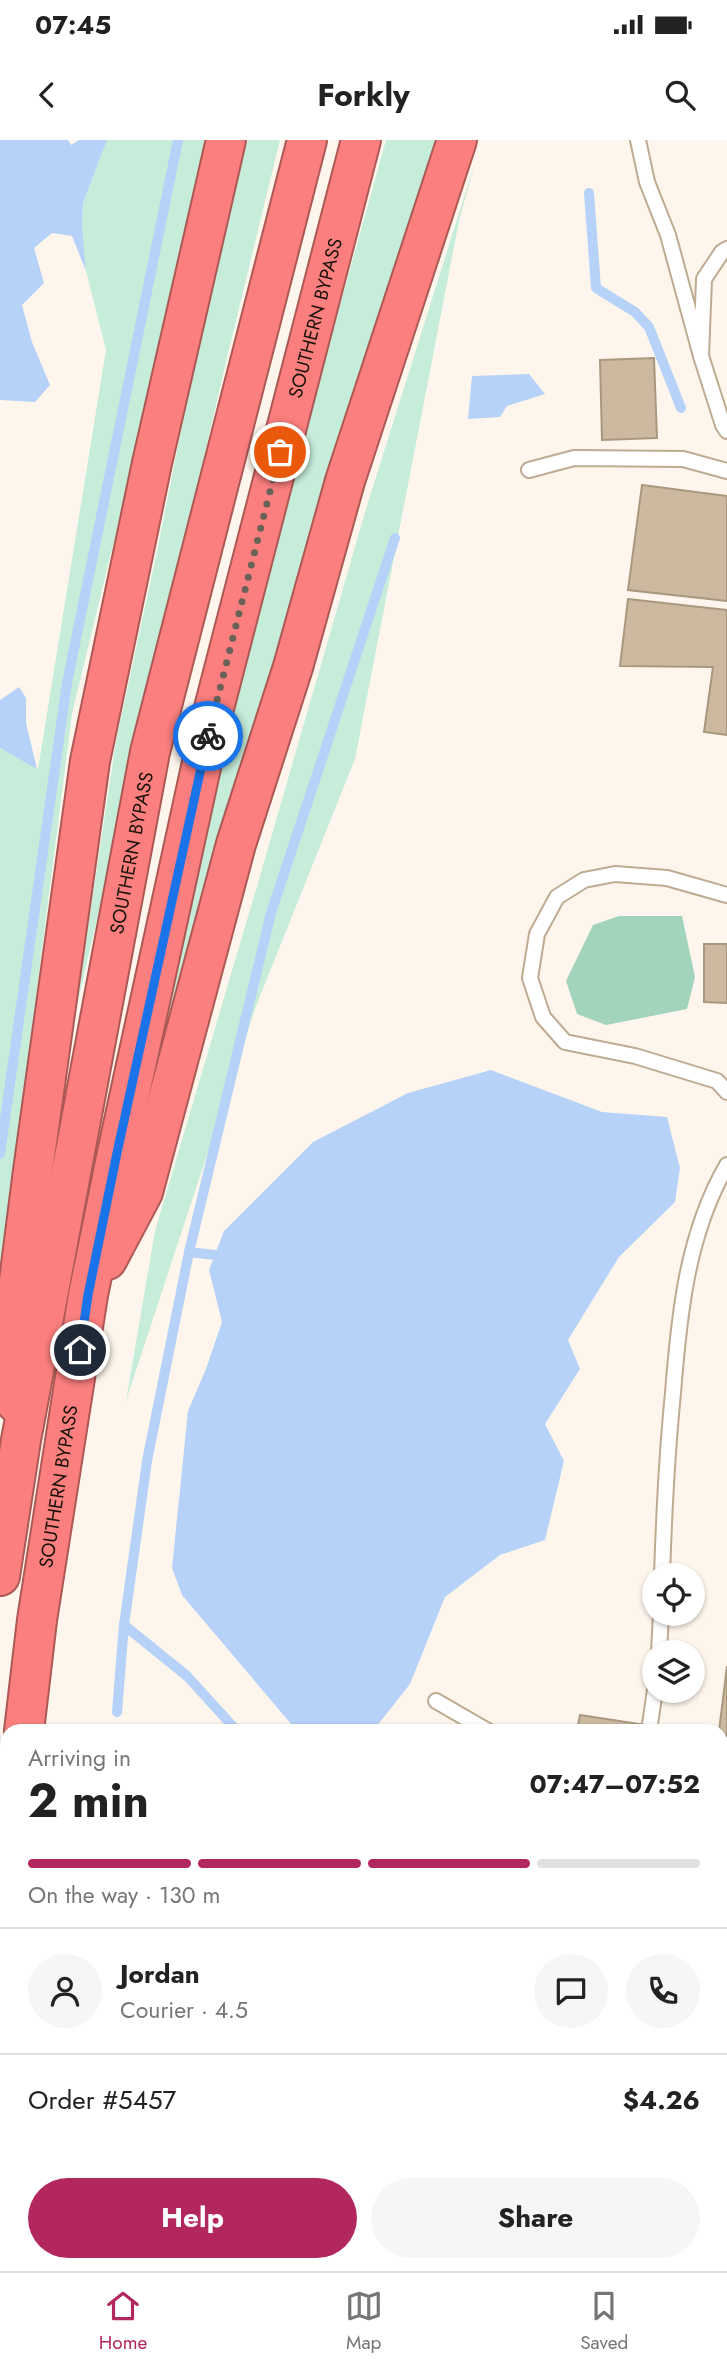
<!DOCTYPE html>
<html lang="en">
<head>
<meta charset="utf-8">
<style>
  body { margin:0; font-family:Jost,sans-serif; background:#f6f6f6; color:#222; height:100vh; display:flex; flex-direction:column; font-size:26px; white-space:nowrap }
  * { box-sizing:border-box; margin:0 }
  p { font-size:23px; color:#767676 }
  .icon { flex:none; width:38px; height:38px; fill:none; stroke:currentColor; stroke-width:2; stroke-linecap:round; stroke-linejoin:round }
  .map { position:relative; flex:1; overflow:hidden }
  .side { position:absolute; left:0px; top:1584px; width:728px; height:548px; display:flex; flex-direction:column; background:#fff; border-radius:21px 21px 0 0; box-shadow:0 2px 5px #0004 }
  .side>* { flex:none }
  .fabs { position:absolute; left:642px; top:1423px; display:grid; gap:14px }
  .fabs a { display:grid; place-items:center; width:63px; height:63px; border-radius:50%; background:#fff; box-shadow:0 2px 5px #0004; font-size:35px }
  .pin { position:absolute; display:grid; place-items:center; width:60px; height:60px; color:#fff; margin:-30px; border:4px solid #fff; border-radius:50%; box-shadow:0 2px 7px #0007 }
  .courier { position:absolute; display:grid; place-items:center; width:70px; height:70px; margin:-35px; border:5px solid #1a73e8; border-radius:50%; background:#fff; color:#222; box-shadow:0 2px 9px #0007 }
  .headline em { font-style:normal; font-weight:700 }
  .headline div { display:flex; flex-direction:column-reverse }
  .headline { display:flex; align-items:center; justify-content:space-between; height:119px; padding:0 28px }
  h1 { font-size:46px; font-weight:700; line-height:52px }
  .bar { display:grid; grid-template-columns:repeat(4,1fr); gap:10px 7px; align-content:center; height:84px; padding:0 28px }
  .bar i { height:9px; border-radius:5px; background:#e0e0e0 }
  .bar .active { background:#b3275f }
  .bar p { grid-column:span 4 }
  .line { display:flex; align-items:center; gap:18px; padding:0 28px; border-top:2px solid #e0e0e0 }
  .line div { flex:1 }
  .round { display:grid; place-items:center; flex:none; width:74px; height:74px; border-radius:37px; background:#f6f6f6 }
  .primary-button { display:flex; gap:14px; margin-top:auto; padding:14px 28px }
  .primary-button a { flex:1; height:80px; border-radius:42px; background:#b3275f; color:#fff; font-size:28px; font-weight:700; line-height:80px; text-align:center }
  .primary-button a+a { background:#f6f6f6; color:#222 }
  .status { display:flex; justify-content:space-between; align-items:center; height:49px; padding:0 35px; background:#fff; direction:ltr }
  .status svg { height:19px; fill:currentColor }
  header { display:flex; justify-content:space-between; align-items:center; height:91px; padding:0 28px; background:#fff; font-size:32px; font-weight:700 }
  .tab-bar { display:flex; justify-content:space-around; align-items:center; height:98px; border-top:2px solid #e0e0e0; background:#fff; font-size:19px; color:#767676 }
  .tab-bar a { display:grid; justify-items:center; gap:4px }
  .tab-bar .active { color:#b3275f }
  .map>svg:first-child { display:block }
</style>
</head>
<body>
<div class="status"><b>07:45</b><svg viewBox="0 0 49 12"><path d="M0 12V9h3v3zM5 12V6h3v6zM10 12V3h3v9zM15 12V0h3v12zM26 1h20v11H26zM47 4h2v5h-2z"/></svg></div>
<header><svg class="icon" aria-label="back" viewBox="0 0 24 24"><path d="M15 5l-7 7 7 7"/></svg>Forkly<svg class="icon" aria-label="search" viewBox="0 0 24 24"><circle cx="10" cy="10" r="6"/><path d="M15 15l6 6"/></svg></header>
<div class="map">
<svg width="727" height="2131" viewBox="0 0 727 2131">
  <rect width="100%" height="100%" fill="#fef6ec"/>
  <g fill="#c6edd9">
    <polygon points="107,0 211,0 72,574 0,1139 0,608 38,629 106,210 86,131 82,85 83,63"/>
    <polygon points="248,0 280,0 226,222 75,874 116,601 156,416 217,110"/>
    <polygon points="386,0 442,0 281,496 142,970 230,560"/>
    <polygon points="476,19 459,81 355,619 256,866 126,1261 155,1091 260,736 365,372"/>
  </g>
  <polygon fill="#a2d3bb" points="619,776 682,776 695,837 687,869 606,885 577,874 566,841 593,785"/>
  <g fill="#b6d2f8">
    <polygon points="0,0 68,0 71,5 79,0 107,0 83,63 82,85 86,131 72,96 52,93 34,108 44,143 22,165 32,202 50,245 35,262 0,260"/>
    <polygon points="529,234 545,254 507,266 500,277 468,279 472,236"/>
    <polygon points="19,547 26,558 26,583 37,629 0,608 0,560"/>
    <polygon points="491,930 602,972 667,977 680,1028 675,1062 619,1117 568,1200 580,1229 545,1284 564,1321 545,1400 500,1415 445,1457 410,1544 373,1591 297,1591 182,1455 172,1428 188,1271 206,1229 222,1182 209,1130 224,1091 313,1002 408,953"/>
  </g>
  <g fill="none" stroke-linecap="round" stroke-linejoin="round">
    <g stroke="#b6d2f8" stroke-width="10">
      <polyline points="589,53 596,148 635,172 649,187 681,268"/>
      <polyline points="0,1014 67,543 178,0"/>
      <polyline points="215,1115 189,1112 271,773 395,398"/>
      <polyline points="124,1485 187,1536 237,1591"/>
      <polyline points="117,1572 124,1485 147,1321 189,1112"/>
      <polyline points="440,2124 441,2131"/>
    </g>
  </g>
  <g fill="#ccb9a0" stroke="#a9977f" stroke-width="2">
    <polygon points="654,218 657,298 602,300 600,220"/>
    <polygon points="642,345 727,356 727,461 628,450"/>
    <polygon points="628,459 727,470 727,595 704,592 713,527 620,526"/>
    <polygon points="704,804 727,804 727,863 704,862"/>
    <polygon points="727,1526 727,1770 721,1770 719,1591"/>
    <polygon points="580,1575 646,1585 645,1591 577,1591"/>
    <polygon points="721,1900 727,1901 727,1957 721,1957"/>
    <polygon points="547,2124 612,2124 606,2131 555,2131"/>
  </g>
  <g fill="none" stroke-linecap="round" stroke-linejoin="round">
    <defs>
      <g id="service">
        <polyline points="638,0 647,42 668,95 701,216"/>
        <polyline points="727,109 722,112 704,139 701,216 723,285 727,291"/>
        <polyline points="529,330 574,318 683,319 727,331"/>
        <polyline points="727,755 667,738 615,734 584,740 557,757 537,794 530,838 543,877 565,902 635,916 717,941 727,952"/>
        <path d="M662,1435c2,-61 5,-122 11,-182 6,-78 14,-159 54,-228"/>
        <polyline points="659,1512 661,1474"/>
        <polyline points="436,1561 488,1591"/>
        <polyline points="649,1591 655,1550"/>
        <polyline points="721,1785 727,1786"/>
        <polyline points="721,1992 727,1995"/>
        <polyline points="204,2124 226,2131"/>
        <polyline points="319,2131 321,2124"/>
      </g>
      <g id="motorway">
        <polyline points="107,1120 143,1052 236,704 293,527 345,341 457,0"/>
        <polyline points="16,1263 9,1219 33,1031 90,621 152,323 226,0"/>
        <path id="s1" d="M0,1436l21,-136 129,-688 157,-612"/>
        <path id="s2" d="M24,1591l13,-111 51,-325 29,-142 96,-441 148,-572"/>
        <polyline points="13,2131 13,2124"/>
      </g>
    </defs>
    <use href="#service" stroke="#beab92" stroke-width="18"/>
    <use href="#motorway" stroke="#ac5955" stroke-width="42"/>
    <use href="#service" stroke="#fff" stroke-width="14"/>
    <use href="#motorway" stroke="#fb7f7e" stroke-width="38"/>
  </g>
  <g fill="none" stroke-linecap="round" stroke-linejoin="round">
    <polyline stroke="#696258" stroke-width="7" stroke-dasharray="0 12.6" points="208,596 280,312"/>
    <polyline stroke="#1a73e8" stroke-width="9" points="80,1210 88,1155 117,1013 208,596"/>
  </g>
  <g text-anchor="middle" stroke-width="7" stroke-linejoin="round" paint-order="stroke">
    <g font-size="19" fill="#191209" stroke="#fef6ec">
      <text dy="7" stroke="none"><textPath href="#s2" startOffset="1444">SOUTHERN BYPASS</textPath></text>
      <text dy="7" stroke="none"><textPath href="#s1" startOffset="735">SOUTHERN BYPASS</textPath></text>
      <text dy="7" stroke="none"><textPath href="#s2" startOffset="247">SOUTHERN BYPASS</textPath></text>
    </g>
  </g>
</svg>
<div class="fabs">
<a><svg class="icon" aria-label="locate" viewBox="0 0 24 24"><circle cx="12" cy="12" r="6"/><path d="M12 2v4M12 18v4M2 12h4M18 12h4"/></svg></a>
<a><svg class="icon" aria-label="layers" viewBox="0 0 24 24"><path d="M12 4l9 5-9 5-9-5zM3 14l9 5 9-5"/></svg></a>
</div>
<div class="pin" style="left:280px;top:312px;background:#ea580c"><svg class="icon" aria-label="bag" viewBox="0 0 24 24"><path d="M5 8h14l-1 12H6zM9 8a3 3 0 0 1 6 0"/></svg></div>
<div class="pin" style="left:80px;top:1210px;background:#1f2937"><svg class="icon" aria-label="home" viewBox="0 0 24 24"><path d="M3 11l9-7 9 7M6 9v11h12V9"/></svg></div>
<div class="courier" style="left:208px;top:596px"><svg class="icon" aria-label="bike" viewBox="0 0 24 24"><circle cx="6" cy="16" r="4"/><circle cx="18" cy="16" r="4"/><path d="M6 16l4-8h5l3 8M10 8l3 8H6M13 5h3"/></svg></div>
<section class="side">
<div class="headline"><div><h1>2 min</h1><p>Arriving in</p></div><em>07:47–07:52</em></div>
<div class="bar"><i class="active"></i><i class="active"></i><i class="active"></i><i></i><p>On the way · 130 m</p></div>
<div class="line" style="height:126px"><a class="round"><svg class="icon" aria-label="person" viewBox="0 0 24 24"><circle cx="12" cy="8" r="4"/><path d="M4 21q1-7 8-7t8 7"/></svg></a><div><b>Jordan</b><p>Courier · 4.5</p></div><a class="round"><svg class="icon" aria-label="chat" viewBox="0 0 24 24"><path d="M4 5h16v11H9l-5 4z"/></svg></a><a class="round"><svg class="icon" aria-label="phone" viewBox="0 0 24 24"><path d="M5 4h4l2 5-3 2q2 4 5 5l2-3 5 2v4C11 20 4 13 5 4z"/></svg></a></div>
<div class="line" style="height:91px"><div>Order #5457</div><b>$4.26</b></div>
<div class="primary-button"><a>Help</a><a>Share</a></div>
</section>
</div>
<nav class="tab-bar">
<a class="active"><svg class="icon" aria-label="home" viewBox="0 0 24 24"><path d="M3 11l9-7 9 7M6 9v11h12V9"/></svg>Home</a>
<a><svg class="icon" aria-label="map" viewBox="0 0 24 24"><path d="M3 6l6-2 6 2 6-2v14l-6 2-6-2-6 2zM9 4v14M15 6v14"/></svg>Map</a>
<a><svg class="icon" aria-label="saved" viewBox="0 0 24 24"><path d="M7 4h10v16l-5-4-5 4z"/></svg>Saved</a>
</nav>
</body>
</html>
